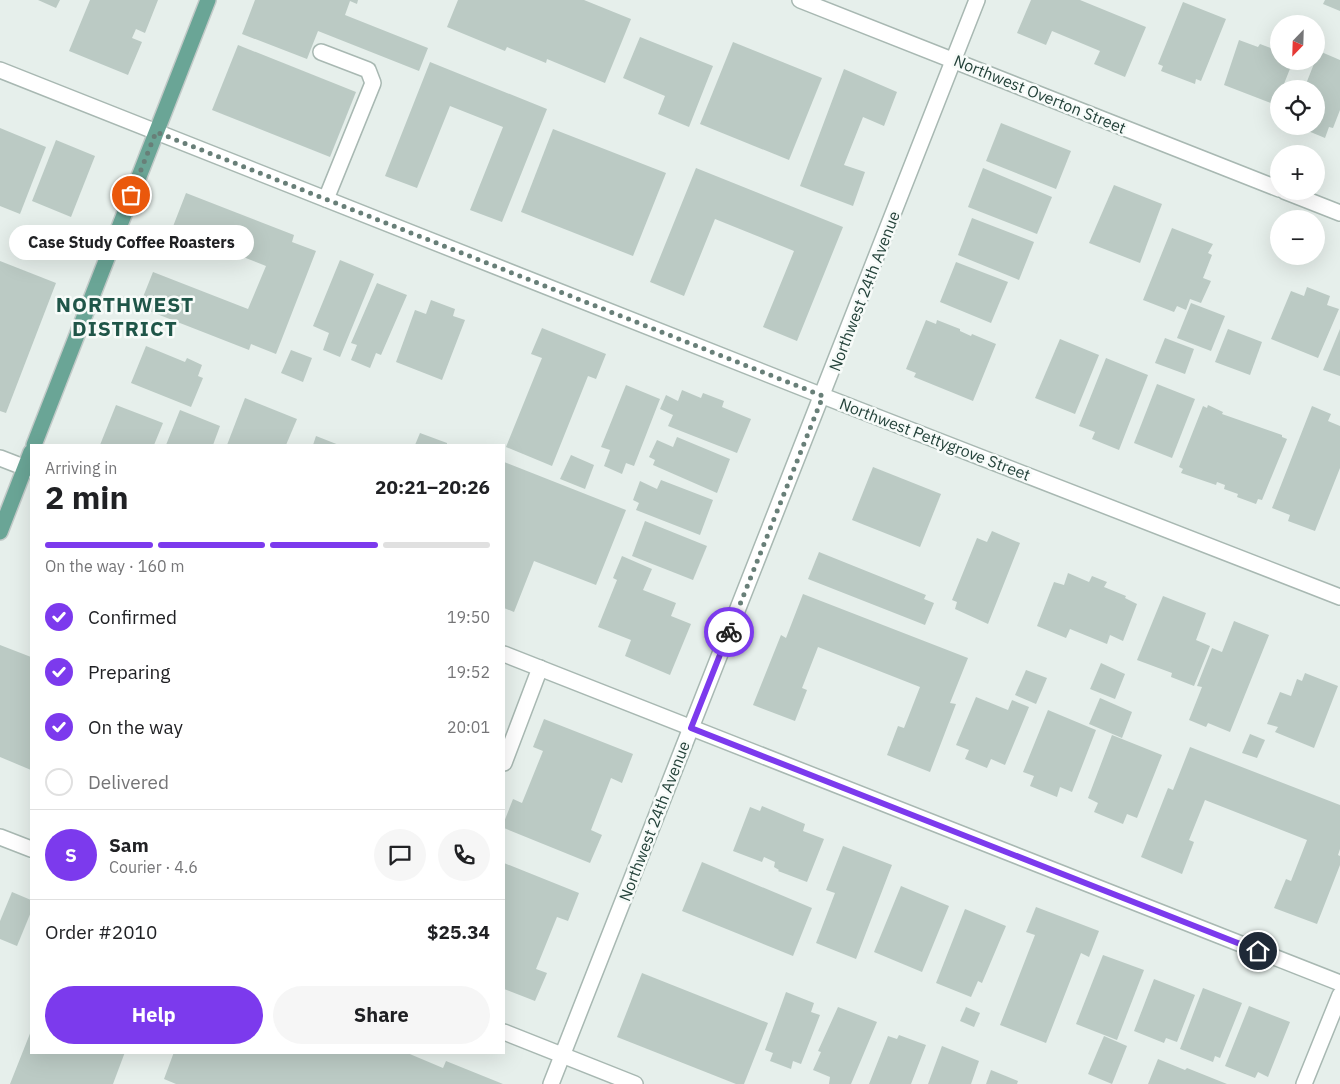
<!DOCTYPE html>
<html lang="en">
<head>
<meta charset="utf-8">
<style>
  body { margin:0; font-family:"IBM Plex Sans",sans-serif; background:#f6f6f6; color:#202124; height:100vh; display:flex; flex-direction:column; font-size:19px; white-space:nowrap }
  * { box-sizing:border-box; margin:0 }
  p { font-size:16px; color:#757577 }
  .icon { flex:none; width:28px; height:28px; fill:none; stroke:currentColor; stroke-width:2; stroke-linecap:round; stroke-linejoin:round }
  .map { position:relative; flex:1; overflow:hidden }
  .details { position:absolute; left:30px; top:444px; width:475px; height:610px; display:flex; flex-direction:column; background:#fff; border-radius:0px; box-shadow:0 5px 20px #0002 }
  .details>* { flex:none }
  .needle { width:32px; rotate:203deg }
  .buttons { position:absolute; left:1270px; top:15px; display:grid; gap:10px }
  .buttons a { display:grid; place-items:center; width:55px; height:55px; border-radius:50%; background:#fff; box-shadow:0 5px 20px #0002; font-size:25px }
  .pin { position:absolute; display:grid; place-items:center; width:42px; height:42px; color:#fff; margin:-21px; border:2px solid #fff; border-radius:50%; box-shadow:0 1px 5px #0007 }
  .courier { position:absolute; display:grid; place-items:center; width:50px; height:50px; margin:-25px; border:4px solid #7c3aed; border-radius:50%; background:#fff; color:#222; box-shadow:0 1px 6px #0007 }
  .bubble { position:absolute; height:35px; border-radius:18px; background:#fff; box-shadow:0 5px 20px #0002; font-size:16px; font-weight:700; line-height:35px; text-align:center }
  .overview em { font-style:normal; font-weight:700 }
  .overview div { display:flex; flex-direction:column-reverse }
  .overview { display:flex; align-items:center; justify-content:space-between; height:85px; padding:0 15px }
  h1 { font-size:32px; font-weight:700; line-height:38px }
  .bar { display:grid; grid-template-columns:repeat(4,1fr); gap:8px 5px; align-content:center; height:60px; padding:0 15px }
  .bar i { height:6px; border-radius:4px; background:#e0e0e0 }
  .bar .selected { background:#7c3aed }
  .bar p { grid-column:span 4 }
  .line { display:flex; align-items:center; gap:12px; padding:0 15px; border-top:1px solid #e0e0e0 }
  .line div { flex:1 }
  .round { display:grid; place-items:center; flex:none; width:52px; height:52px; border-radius:26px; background:#f6f6f6 }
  ol { padding:0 15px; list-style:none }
  li { display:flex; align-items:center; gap:15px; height:55px }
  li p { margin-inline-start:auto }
  li .icon { padding:5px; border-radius:50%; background:#7c3aed; color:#fff; stroke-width:4 }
  li:last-child { color:#757577 }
  li i { width:28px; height:28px; border:2px solid #e0e0e0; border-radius:50% }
  .primary-button { display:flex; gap:10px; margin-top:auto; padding:10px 15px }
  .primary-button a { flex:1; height:58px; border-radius:30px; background:#7c3aed; color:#fff; font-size:20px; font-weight:700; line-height:58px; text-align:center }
  .primary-button a+a { background:#f6f6f6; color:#202124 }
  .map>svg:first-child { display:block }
</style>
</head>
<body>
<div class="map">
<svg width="1340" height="1084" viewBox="0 0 1340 1084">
  <rect width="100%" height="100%" fill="#e6efeb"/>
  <g fill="#bbcac4">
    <polygon points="38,0 60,0 56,8"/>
    <polygon points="90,0 158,0 145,33 136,29 132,38 142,42 128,75 69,51"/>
    <polygon points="255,0 358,0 357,4 350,1 345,15 428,48 419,71 318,31 307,59 242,34"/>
    <polygon points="458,0 584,0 631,19 605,83 547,59 546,63 507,47 505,51 447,27"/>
    <polygon points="1031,0 1080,0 1146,27 1125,77 1094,64 1100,51 1052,31 1046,45 1017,33"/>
    <polygon points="1325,0 1340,0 1340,11 1323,4"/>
    <polygon points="1183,2 1226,19 1201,81 1196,79 1195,84 1161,71 1163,66 1158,64"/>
    <polygon points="640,37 713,66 689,127 658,114 665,96 623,78"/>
    <polygon points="1239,40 1258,47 1260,44 1279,51 1279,61 1293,61 1282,89 1279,89 1276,105 1224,85"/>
    <polygon points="733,42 822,78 789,160 700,124"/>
    <polygon points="238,45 356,92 330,157 212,110"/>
    <polygon points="1319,51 1340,60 1340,110 1333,128 1329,127 1325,138 1296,126 1316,126 1316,89 1304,89"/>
    <polygon points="430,62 547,109 502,222 470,210 503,127 450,106 417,188 385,176"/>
    <polygon points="844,69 897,92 884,126 863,117 844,165 865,172 853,206 800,186"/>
    <polygon points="1001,123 1071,151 1056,189 986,161"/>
    <polygon points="0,128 46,147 20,214 0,206"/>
    <polygon points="553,129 666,173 633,256 521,212"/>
    <polygon points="56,140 95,156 71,217 32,201"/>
    <polygon points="696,168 843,227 797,341 763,327 794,251 715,219 684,296 650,282"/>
    <polygon points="983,168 1052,197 1037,234 968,207"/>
    <polygon points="1114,185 1162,204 1140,263 1089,243"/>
    <polygon points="186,193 294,235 292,242 316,251 276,354 251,344 249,350 139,307 153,272 248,309 266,266 172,229"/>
    <polygon points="972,218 1034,242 1019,280 958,255"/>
    <polygon points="1172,228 1213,244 1208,253 1212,255 1203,278 1211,281 1201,303 1190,299 1186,310 1177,306 1174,312 1143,300"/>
    <polygon points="340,260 374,274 340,357 323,350 329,333 313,326"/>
    <polygon points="0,261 56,283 6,413 0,411"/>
    <polygon points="956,262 1008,282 991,323 940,302"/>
    <polygon points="377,283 407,295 381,355 376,353 370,368 351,360 357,345 351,343"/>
    <polygon points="1307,287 1330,296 1327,305 1339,309 1318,358 1271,339 1291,291 1304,296"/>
    <polygon points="431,300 455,309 453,316 465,320 442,380 396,362 415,310 426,314"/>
    <polygon points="1191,303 1225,316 1211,351 1177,338"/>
    <polygon points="926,320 936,324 937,320 960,329 960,331 971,336 972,334 996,344 973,401 914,377 916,373 906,369"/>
    <polygon points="542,328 606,354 596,379 588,376 552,466 506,447 542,358 531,354"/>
    <polygon points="1228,329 1262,342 1250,375 1215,362"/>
    <polygon points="1340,329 1340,376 1323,370"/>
    <polygon points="1165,338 1194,349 1185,374 1155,363"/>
    <polygon points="1060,339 1099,355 1075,414 1035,398"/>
    <polygon points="146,346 185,362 187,358 202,365 198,376 203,378 191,407 131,383"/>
    <polygon points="291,350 312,358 303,382 281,373"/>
    <polygon points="1106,358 1148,375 1119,450 1092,439 1095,432 1079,426"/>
    <polygon points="1157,384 1195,399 1172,458 1134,443"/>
    <polygon points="626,385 660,399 634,466 626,463 622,474 604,466 610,450 601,447"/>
    <polygon points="682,390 701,398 703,393 724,401 722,407 751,419 737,453 668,426 673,415 660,409 666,395 678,401"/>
    <polygon points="245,398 297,419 286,445 227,445"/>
    <polygon points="116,405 163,423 154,445 100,445"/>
    <polygon points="1208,405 1223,412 1222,414 1282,435 1282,437 1287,439 1262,500 1258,499 1256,504 1237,497 1238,494 1224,489 1225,485 1217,482 1216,485 1181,473 1183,469 1179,467 1203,406 1207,408"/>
    <polygon points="1312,406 1331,414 1328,421 1340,426 1340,468 1315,531 1288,521 1290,515 1272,508"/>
    <polygon points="180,410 220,426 213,445 166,445"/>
    <polygon points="420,433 447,443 447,445 415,445"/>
    <polygon points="316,436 339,445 313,445"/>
    <polygon points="677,437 730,459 717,493 653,465 655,460 649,457 657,440 673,447"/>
    <polygon points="571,455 594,465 585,489 560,479"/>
    <polygon points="504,462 626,510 596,585 534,561 514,612 504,608"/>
    <polygon points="873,467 941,494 920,547 852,520"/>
    <polygon points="661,480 713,500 700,535 636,510 639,503 633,500 640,481 657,489"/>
    <polygon points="645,521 707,546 693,580 632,556"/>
    <polygon points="992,531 1020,543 988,624 955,609 957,602 952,600 977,538 987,542"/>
    <polygon points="819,552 926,595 924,599 934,603 925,625 808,579"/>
    <polygon points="622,556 652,569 643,590 676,603 671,616 691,624 670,675 625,656 631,640 598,627 617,580 613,578"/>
    <polygon points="1068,573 1089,582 1092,576 1107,582 1104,587 1126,596 1125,598 1137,604 1123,641 1110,635 1107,644 1070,629 1066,638 1037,626 1054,582 1064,585"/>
    <polygon points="803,594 968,658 950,703 956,704 930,772 887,755 898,726 904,728 920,687 818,647 802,688 807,690 795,721 753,705 781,635 786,638"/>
    <polygon points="1163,596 1206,613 1196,640 1210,646 1194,686 1171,677 1172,673 1137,660"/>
    <polygon points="1234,621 1269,635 1230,732 1208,723 1206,727 1189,720 1202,687 1197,686 1212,648 1222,652"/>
    <polygon points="0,645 31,657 31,770 0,757"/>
    <polygon points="1101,663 1125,674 1115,699 1090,689"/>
    <polygon points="1026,670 1047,678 1036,704 1015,695"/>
    <polygon points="1305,673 1338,686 1314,748 1275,732 1278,727 1267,724 1280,692 1291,696 1297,679 1302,681"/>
    <polygon points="976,697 1008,710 1012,700 1029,707 1005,765 991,759 987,768 965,759 969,750 956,745"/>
    <polygon points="1100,698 1132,712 1122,738 1089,724"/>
    <polygon points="1048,710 1096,730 1072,792 1060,787 1057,797 1030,786 1034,776 1023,772"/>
    <polygon points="544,719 633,754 622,783 611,778 591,830 602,835 590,863 504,828 504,822 513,799 522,803 543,751 533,747"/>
    <polygon points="1250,734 1265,740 1257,758 1242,753"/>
    <polygon points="1112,735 1162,755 1137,818 1127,814 1123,824 1094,812 1098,803 1088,798"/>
    <polygon points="1190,747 1340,805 1340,849 1338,855 1340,856 1340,865 1317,924 1274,908 1286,879 1291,881 1307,840 1205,800 1189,840 1194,842 1182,874 1141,857 1168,788 1173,790"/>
    <polygon points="762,806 805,824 803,831 824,839 807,882 778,871 779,870 774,867 775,862 764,857 762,862 733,851 750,807 760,811"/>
    <polygon points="843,846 892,865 856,959 816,943 835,893 826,890"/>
    <polygon points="702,862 812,908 793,956 682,911"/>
    <polygon points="504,863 579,893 568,921 557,917 536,969 547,973 535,1001 504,989"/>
    <polygon points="901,886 949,906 922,972 874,952"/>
    <polygon points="12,892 31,900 31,912 17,946 0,939 0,921"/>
    <polygon points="1036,907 1099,931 1089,957 1081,953 1046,1043 1000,1025 1035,935 1026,932"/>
    <polygon points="965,909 1006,926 982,983 978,981 971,997 936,983"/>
    <polygon points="1103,955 1144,970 1117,1040 1076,1024"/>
    <polygon points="642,973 768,1023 744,1084 736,1084 617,1037"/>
    <polygon points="1154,979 1195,995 1177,1042 1166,1038 1164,1043 1134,1031"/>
    <polygon points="1203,988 1242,1003 1220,1058 1215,1056 1213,1062 1180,1049"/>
    <polygon points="786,992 814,1003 811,1012 820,1015 801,1064 793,1061 791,1069 770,1061 773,1053 765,1050"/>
    <polygon points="1249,1006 1290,1022 1268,1077 1258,1072 1255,1078 1225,1066"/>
    <polygon points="838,1007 877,1022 851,1084 829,1084 830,1077 813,1070 821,1052 818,1051"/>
    <polygon points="966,1007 980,1013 974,1027 960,1021"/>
    <polygon points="31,1031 31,1052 125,1052 113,1084 10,1084"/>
    <polygon points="899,1035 926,1045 911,1084 869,1084 888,1036 897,1039"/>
    <polygon points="1104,1036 1127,1046 1112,1084 1088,1074"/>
    <polygon points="942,1046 979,1061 971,1084 928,1084"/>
    <polygon points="174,1052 405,1052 443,1068 446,1061 503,1084 176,1084 164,1079"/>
    <polygon points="1158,1059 1185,1070 1187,1068 1227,1084 1148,1084"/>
    <polygon points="991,1070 1018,1081 1017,1084 986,1084"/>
  </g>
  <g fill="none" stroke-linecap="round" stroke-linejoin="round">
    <defs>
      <g id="minor">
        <polyline points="800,0 1279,189"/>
        <polyline points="321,52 368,70 373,83 326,199"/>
        <polyline points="0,70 823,396 1340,597"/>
        <polyline points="1284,191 1340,213"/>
        <polyline points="0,458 31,470"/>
        <polyline points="504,654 1340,983"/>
        <polyline points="504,763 540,668"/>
        <polyline points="0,837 31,849"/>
        <polyline points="504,1032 635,1084"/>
        <polyline points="551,1084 977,0"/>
        <polyline points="1304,1084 1340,995"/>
      </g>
      <g id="major">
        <polyline points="34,445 208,0"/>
        <polyline points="0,532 31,452"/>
      </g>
    </defs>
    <use href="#minor" stroke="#a8b8b2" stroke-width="18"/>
    <use href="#major" stroke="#c2cac8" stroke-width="18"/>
    <use href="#minor" stroke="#fff" stroke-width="15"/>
    <use href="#major" stroke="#6aa596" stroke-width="15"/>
  </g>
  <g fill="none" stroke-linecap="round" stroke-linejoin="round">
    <polyline stroke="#687f78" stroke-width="5" stroke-dasharray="0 9" points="131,195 156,132 823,396 729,632"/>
    <polyline stroke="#7c3aed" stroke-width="6" points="729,632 691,728 1258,951"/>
  </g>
  <g text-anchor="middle" stroke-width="5" stroke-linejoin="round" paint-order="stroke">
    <g font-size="16" fill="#24423a" stroke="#f7fbf9">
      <text transform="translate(1040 94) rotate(22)" y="6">Northwest Overton Street</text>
      <text transform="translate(864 291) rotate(-69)" y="6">Northwest 24th Avenue</text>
      <text transform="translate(935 439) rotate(21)" y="6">Northwest Pettygrove Street</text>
      <text transform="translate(654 821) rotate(-69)" y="6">Northwest 24th Avenue</text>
    </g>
    <g font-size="21" font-weight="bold" letter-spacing="1" fill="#1f5548" stroke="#f7fbf9">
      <text x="125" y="312">NORTHWEST<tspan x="125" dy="24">DISTRICT</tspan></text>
    </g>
  </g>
</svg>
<div class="buttons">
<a><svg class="needle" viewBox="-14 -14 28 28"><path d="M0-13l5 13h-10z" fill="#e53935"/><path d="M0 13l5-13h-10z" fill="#757577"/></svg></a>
<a><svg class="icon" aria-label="locate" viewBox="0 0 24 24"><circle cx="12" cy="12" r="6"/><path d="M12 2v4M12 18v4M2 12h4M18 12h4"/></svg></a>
<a>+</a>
<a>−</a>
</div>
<div class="pin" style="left:131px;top:195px;background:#ea580c"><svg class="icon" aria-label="bag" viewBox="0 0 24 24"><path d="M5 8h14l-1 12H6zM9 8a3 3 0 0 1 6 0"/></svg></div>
<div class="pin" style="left:1258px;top:951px;background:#1f2937"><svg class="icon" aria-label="home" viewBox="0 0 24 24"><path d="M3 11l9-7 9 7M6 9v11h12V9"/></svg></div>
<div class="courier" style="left:729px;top:632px"><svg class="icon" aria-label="bike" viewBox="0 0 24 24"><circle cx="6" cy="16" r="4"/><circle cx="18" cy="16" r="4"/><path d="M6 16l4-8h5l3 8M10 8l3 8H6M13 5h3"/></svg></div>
<div class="bubble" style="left:9px;top:225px;width:245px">Case Study Coffee Roasters</div>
<section class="details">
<div class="overview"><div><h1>2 min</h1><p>Arriving in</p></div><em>20:21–20:26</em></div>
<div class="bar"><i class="selected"></i><i class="selected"></i><i class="selected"></i><i></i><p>On the way · 160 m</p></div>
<ol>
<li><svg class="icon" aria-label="check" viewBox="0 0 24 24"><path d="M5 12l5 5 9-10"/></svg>Confirmed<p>19:50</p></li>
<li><svg class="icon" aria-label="check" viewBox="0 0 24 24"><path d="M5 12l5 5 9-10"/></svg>Preparing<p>19:52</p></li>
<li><svg class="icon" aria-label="check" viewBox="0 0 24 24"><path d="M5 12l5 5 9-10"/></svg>On the way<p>20:01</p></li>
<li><i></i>Delivered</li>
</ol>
<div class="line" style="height:90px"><b class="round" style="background:#7c3aed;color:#fff">S</b><div><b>Sam</b><p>Courier · 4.6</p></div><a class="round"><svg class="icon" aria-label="chat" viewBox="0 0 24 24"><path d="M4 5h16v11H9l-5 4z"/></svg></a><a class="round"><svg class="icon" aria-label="phone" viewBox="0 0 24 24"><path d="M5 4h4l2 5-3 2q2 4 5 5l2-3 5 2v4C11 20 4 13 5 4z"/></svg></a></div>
<div class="line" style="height:65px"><div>Order #2010</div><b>$25.34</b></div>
<div class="primary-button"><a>Help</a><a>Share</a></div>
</section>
</div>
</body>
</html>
